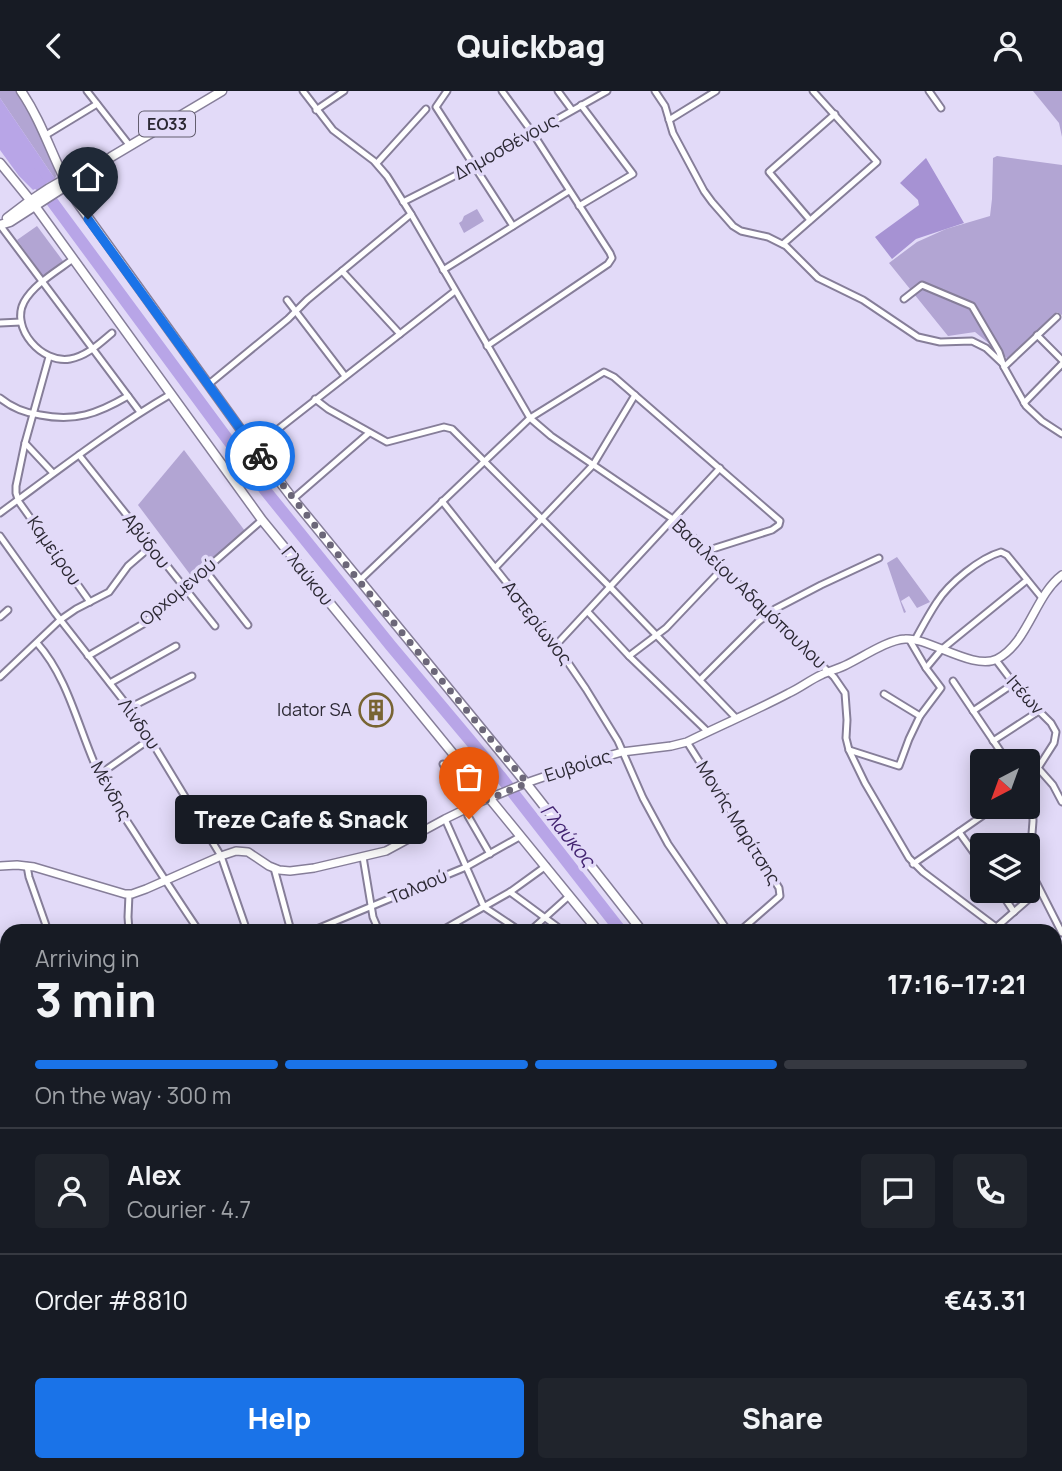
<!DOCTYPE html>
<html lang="en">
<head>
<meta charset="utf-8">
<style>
  body { margin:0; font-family:Manrope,sans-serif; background:#20242c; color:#f1f3f6; height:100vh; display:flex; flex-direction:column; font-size:26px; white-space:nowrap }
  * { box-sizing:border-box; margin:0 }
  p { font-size:23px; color:#9ea1a6 }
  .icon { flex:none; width:38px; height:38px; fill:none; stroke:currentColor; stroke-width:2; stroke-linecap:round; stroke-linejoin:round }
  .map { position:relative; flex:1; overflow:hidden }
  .sheet { position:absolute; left:0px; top:833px; width:1062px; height:548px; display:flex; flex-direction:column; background:#171b24; border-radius:21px 21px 0 0; box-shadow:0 4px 18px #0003 }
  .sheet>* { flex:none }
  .needle { width:46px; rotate:221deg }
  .tools { position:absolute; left:970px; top:658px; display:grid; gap:14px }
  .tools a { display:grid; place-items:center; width:70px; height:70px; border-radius:7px; background:#171b24; box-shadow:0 4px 18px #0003; font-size:35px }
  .pin { position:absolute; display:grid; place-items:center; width:60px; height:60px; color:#fff; margin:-72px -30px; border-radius:50% 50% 50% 0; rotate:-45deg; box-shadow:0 0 7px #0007 }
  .pin .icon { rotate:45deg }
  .courier { position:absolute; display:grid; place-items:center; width:70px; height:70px; margin:-35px; border:5px solid #1a73e8; border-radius:50%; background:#fff; color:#222; box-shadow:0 2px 9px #0007 }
  .bubble { position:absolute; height:49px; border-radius:7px; background:#171b24; box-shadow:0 4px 18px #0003; font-size:23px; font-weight:800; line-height:49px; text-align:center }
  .headline em { font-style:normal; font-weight:800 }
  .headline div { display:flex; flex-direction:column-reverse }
  .headline { display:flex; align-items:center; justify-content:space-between; height:119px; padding:0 35px }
  h1 { font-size:46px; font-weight:800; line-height:52px }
  .bar { display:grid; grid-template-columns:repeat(4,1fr); gap:10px 7px; align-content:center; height:84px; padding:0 35px }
  .bar i { height:9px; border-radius:5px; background:#363941 }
  .bar .on { background:#1a73e8 }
  .bar p { grid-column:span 4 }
  .line { display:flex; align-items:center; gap:18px; padding:0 35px; border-top:2px solid #363941 }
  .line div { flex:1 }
  .round { display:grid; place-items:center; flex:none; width:74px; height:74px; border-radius:7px; background:#20242c }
  .cta { display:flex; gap:14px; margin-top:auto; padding:14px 35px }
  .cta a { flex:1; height:80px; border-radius:7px; background:#1a73e8; color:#fff; font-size:28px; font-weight:800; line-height:80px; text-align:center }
  .cta a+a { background:#20242c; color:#f1f3f6 }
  header { display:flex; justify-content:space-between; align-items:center; height:91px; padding:0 35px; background:#171b24; font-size:32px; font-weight:800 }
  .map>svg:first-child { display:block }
</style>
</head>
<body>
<header><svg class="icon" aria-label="back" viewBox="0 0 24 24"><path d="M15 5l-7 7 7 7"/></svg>Quickbag<svg class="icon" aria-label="person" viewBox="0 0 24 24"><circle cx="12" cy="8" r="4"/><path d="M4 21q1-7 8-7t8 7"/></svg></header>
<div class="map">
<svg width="1062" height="1380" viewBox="0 0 1062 1380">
  <rect width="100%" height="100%" fill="#e2daf8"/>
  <g fill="#b2a5d3">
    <polygon points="0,0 16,0 29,20 54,75 56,85 55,88 0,7"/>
    <polygon points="1033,0 1062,0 1062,46 1059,32"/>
    <polygon points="997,65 1062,74 1062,224 1057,221 1008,268 975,241 948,245 889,172 917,151 946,138 990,125 992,108 993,67"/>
    <polygon points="477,118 484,130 464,142 459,132 462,130 464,125"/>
    <polygon points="37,135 63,170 43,185 17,149"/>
    <polygon points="184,359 245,440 192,486 138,414"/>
    <polygon points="897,466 930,511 917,517 909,505 901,510 906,521 904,522 887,472"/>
  </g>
  <polygon fill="#a692d3" points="926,67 964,132 916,148 892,168 875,146 919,114 918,109 900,92"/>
  <polygon fill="#b8a5e7" points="0,7 55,88 33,99 19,85 0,59"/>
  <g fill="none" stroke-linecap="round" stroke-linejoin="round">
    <g stroke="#b8a5e7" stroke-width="12">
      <polyline points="31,82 265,399 391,555 500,685 621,840"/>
      <polyline points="941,1374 945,1380"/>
    </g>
    <defs>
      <g id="minor">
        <polyline points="87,0 130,55"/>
        <polyline points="303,0 333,39 374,70 387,85 411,123 530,327 551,345 680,433 768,523 834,586 845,602 847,629 846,647 849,659 865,692 909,767 923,781 996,836"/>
        <polyline points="447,0 436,16 513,135"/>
        <polyline points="558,0 572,19"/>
        <polyline points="655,0 665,15 673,42 704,100 712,111 733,135 741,140 768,146 786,155 818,187 863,209 918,246 940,251 972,250 986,257 1003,273"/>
        <polyline points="929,0 941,17"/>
        <polyline points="316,19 344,0"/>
        <polyline points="669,29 716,0"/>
        <polyline points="46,44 97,13"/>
        <polyline points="377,72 426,18"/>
        <polyline points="403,111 474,75 607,0"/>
        <polyline points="579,115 633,83 581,14"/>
        <polyline points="810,129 769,81 835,23"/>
        <polyline points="0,134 140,321"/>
        <polyline points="783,153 877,71 813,0"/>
        <path d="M73,168c-16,12 -39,25 -49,43 -14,26 18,62 46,57 17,-3 30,-16 42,-26"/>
        <polyline points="443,179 569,100"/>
        <polyline points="342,180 400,243"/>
        <polyline points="904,208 922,194 972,215 999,261 1004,276 1026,315 1042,330 1062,343"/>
        <polyline points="287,209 345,285"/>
        <polyline points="0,232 21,231"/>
        <polyline points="1037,244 1062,269"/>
        <polyline points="487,255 608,173 612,167 610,162 532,41 502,0"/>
        <polyline points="49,266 25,352 16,395 16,402 19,411 90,511"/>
        <polyline points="1004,276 1057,226"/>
        <polyline points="209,293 288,228 307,209 411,123"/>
        <path d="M0,307c11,9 25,15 40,17 35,7 57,-1 88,-19"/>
        <polyline points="315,308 328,318 387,351 444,336 452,338 611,497 736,627"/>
        <polyline points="1024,312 1062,273"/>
        <polyline points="25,352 53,382"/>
        <polyline points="254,357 455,200"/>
        <polyline points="79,364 215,535"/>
        <polyline points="293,408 369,342"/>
        <polyline points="442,410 556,554 586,598 618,650 643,707 668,753 728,840"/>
        <path d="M0,422c56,-41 111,-84 171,-119"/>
        <polyline points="0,445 55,522 123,609 150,648 221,765 247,840"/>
        <polyline points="495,477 593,374 635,304"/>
        <polyline points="205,479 248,534"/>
        <polyline points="359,490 530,327 604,281 614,286 780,430 779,434 772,439 706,460"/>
        <polyline points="588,521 629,565 666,537 723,477"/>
        <polyline points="0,526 8,519"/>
        <polyline points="909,548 926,577"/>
        <path d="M915,549c7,-13 14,-26 22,-38 12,-19 43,-44 64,-50l6,3 35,43"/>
        <path d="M37,552c33,37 42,90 64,135 12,24 28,45 42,68 19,29 37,57 56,85"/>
        <polyline points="556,554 720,377"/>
        <polyline points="88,565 143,533 262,429"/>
        <polyline points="629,565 708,641"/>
        <polyline points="996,569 1021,602 1051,632 1056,641 1054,652 1038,677 1032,693 1033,730 1030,768 1033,785 1062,842"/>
        <polyline points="0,586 60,529 76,518 109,501 128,475 150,456"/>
        <polyline points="700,589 758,531 775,518 821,494 879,467"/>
        <polyline points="953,590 1007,670"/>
        <polyline points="110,592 176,555"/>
        <polyline points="884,603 920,625"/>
        <polyline points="129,617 192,585"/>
        <polyline points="973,620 1013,593"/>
        <polyline points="993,650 1039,620"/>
        <polyline points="687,651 779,797 780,805 740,840"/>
        <polyline points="849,659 899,675 909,648 920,625 941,597 926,577 941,559 952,550 1027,489"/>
        <polyline points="443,673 463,708 468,725 490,763"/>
        <polyline points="1038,677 1053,694 1062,711"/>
        <polyline points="100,683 150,648"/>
        <polyline points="445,728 484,816 520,840"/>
        <polyline points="959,741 982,773"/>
        <polyline points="363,766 373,826 379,840"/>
        <polyline points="913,773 995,716"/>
        <polyline points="27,775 29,786 48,840"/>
        <polyline points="274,777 291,840"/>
        <polyline points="1000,800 1014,821"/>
        <polyline points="510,801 563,840"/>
        <polyline points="129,803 128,826 129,840"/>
        <polyline points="93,838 94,840"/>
        <polyline points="312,840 466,776 521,745"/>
        <polyline points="441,840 510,801 546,775"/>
        <polyline points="530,840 569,805"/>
        <polyline points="992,840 1039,799"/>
        <polyline points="0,873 7,870"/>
        <polyline points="1055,913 1062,909"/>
        <polyline points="0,954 7,949"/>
        <polyline points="0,1005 7,1011"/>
        <polyline points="7,1014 2,1023 7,1040"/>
        <polyline points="1055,1026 1062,1023"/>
        <polyline points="0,1103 7,1106"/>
        <polyline points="0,1160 7,1159"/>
        <polyline points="0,1177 7,1187"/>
        <polyline points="0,1275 7,1286"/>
        <polyline points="1055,1326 1062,1323"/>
        <polyline points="0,1348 7,1343"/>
        <polyline points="1055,1352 1062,1348"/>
        <polyline points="42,1374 48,1380"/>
        <polyline points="190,1374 197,1380"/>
        <polyline points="509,1374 513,1380"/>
        <polyline points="539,1374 542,1380"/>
        <polyline points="622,1374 628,1380"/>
        <polyline points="711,1374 715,1380"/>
        <polyline points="790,1374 793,1380"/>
        <polyline points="860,1374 863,1380"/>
        <polyline points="907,1374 911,1380"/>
        <polyline points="1037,1374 1040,1380"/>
        <polyline points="68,1380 74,1374"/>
        <polyline points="152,1380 159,1374"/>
        <polyline points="237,1380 246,1374"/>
        <polyline points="595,1380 601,1374"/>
        <polyline points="828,1380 841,1374"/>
      </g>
      <path id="secondary" d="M0,775l17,-1 17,2 91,27h7l14,-5 75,-33 15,-5 12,1 21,14 10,4 11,1 24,-3 72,-17 59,-32 37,-18 44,-18 61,-21 35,-10 49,-6 16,-4c34,-17 68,-31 102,-49 11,-5 21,-13 32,-18 8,-4 17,-6 25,-10 17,-8 41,-25 59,-26 23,-2 69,32 92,20 31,-16 38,-64 65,-84"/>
      <g id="primary">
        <path d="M21,0c24,35 34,76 56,111l177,246 39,51 233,284 116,148"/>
        <polyline points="0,72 35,115 262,429 598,840"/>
        <path d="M7,127c25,-20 55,-39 84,-52"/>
        <polyline points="0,134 10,131 111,66 222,0"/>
        <polyline points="919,1374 923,1380"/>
        <polyline points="967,1374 971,1380"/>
      </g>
    </defs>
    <use href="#minor" stroke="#867e99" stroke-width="9"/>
    <use href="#secondary" stroke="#867e99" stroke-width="10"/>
    <use href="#primary" stroke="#867e99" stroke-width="11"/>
    <use href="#minor" stroke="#fff" stroke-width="5"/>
    <use href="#secondary" stroke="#fff" stroke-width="7"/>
    <use href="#primary" stroke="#fff" stroke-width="8"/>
  </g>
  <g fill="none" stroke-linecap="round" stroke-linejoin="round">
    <polyline stroke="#6c6779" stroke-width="7" stroke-dasharray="0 12.6" points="260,365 359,490 527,692 465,718 469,728"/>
    <polyline stroke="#1a73e8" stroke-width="9" points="88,128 260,365"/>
  </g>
  <defs>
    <symbol id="building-ring" viewBox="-11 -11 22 22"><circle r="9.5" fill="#e2daf8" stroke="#786433" stroke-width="1.5"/><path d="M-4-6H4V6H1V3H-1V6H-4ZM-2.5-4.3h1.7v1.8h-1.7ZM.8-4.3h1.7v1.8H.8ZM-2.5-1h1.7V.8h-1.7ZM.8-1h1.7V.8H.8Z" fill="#786433"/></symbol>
  </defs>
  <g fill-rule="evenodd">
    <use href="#building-ring" x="357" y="600" width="38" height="38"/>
  </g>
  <g text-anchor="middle" stroke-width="7" stroke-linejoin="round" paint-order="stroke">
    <rect fill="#e2daf8" stroke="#635e6f" stroke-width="2" x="139" y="20.5" width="56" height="25" rx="5"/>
    <g font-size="16" font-weight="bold" fill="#2c2934">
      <text x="167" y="39">ΕΟ33</text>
    </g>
    <g font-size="18" fill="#2c2934" stroke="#e2daf8">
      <text transform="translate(506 56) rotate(-29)" y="6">Δημοσθένους</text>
      <text transform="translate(146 450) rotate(52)" y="6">Αβύδου</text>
      <text transform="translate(54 460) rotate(55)" y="6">Καμείρου</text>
      <text transform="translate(307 485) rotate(51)" y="6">Γλαύκου</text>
      <text transform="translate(178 501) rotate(-40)" y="6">Ορχομενού</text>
      <text transform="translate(749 503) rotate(44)" y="6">Βασιλείου Αδαμόπουλου</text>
      <text transform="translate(537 532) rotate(52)" y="6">Αστερίωνος</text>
      <text transform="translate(1025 604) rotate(48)" y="6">Ιτέων</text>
      <text transform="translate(139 633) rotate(55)" y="6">Λίνδου</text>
      <text transform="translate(578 675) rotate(-18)" y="6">Ευβοίας</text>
      <text transform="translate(111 700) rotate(61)" y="6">Μένδης</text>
      <text transform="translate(738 732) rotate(58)" y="6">Μονής Μαρίτσης</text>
      <text transform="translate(418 796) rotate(-23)" y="6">Ταλαού</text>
    </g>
    <g font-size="18" fill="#2c2934" stroke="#e2daf8" text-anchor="end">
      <text x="352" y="625">Idator SA</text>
    </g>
    <g font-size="19" font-style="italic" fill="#432471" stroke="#e2daf8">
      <text transform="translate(568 744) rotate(51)" y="7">Γλαύκος</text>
    </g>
  </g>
</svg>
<div class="tools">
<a><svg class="needle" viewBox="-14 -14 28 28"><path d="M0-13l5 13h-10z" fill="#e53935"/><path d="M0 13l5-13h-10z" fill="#9ea1a6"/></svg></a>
<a><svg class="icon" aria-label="layers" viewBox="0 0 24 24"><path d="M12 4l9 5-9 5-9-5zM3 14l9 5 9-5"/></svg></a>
</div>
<div class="pin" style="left:469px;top:728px;background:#ea580c"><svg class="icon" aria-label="bag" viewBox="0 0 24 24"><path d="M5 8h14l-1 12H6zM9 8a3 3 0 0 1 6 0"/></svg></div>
<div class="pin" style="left:88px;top:128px;background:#1f2937"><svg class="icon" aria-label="home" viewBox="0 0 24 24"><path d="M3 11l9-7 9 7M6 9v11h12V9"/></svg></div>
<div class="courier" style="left:260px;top:365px"><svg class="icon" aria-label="bike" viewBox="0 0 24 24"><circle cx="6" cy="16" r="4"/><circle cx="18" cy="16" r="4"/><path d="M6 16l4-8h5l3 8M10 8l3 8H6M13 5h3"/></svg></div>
<div class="bubble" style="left:175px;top:704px;width:252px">Treze Cafe &amp; Snack</div>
<section class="sheet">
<div class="headline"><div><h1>3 min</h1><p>Arriving in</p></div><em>17:16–17:21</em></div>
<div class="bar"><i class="on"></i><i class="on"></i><i class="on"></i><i></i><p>On the way · 300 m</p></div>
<div class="line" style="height:126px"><a class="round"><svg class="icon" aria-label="person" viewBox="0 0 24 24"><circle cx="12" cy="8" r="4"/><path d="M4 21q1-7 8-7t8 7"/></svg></a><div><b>Alex</b><p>Courier · 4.7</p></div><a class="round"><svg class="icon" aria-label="chat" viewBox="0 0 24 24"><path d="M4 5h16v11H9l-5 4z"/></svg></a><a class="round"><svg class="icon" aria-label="phone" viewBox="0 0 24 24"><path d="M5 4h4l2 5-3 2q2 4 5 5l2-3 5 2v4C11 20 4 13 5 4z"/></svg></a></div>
<div class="line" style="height:91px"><div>Order #8810</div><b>€43.31</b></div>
<div class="cta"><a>Help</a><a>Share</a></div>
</section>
</div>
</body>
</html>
